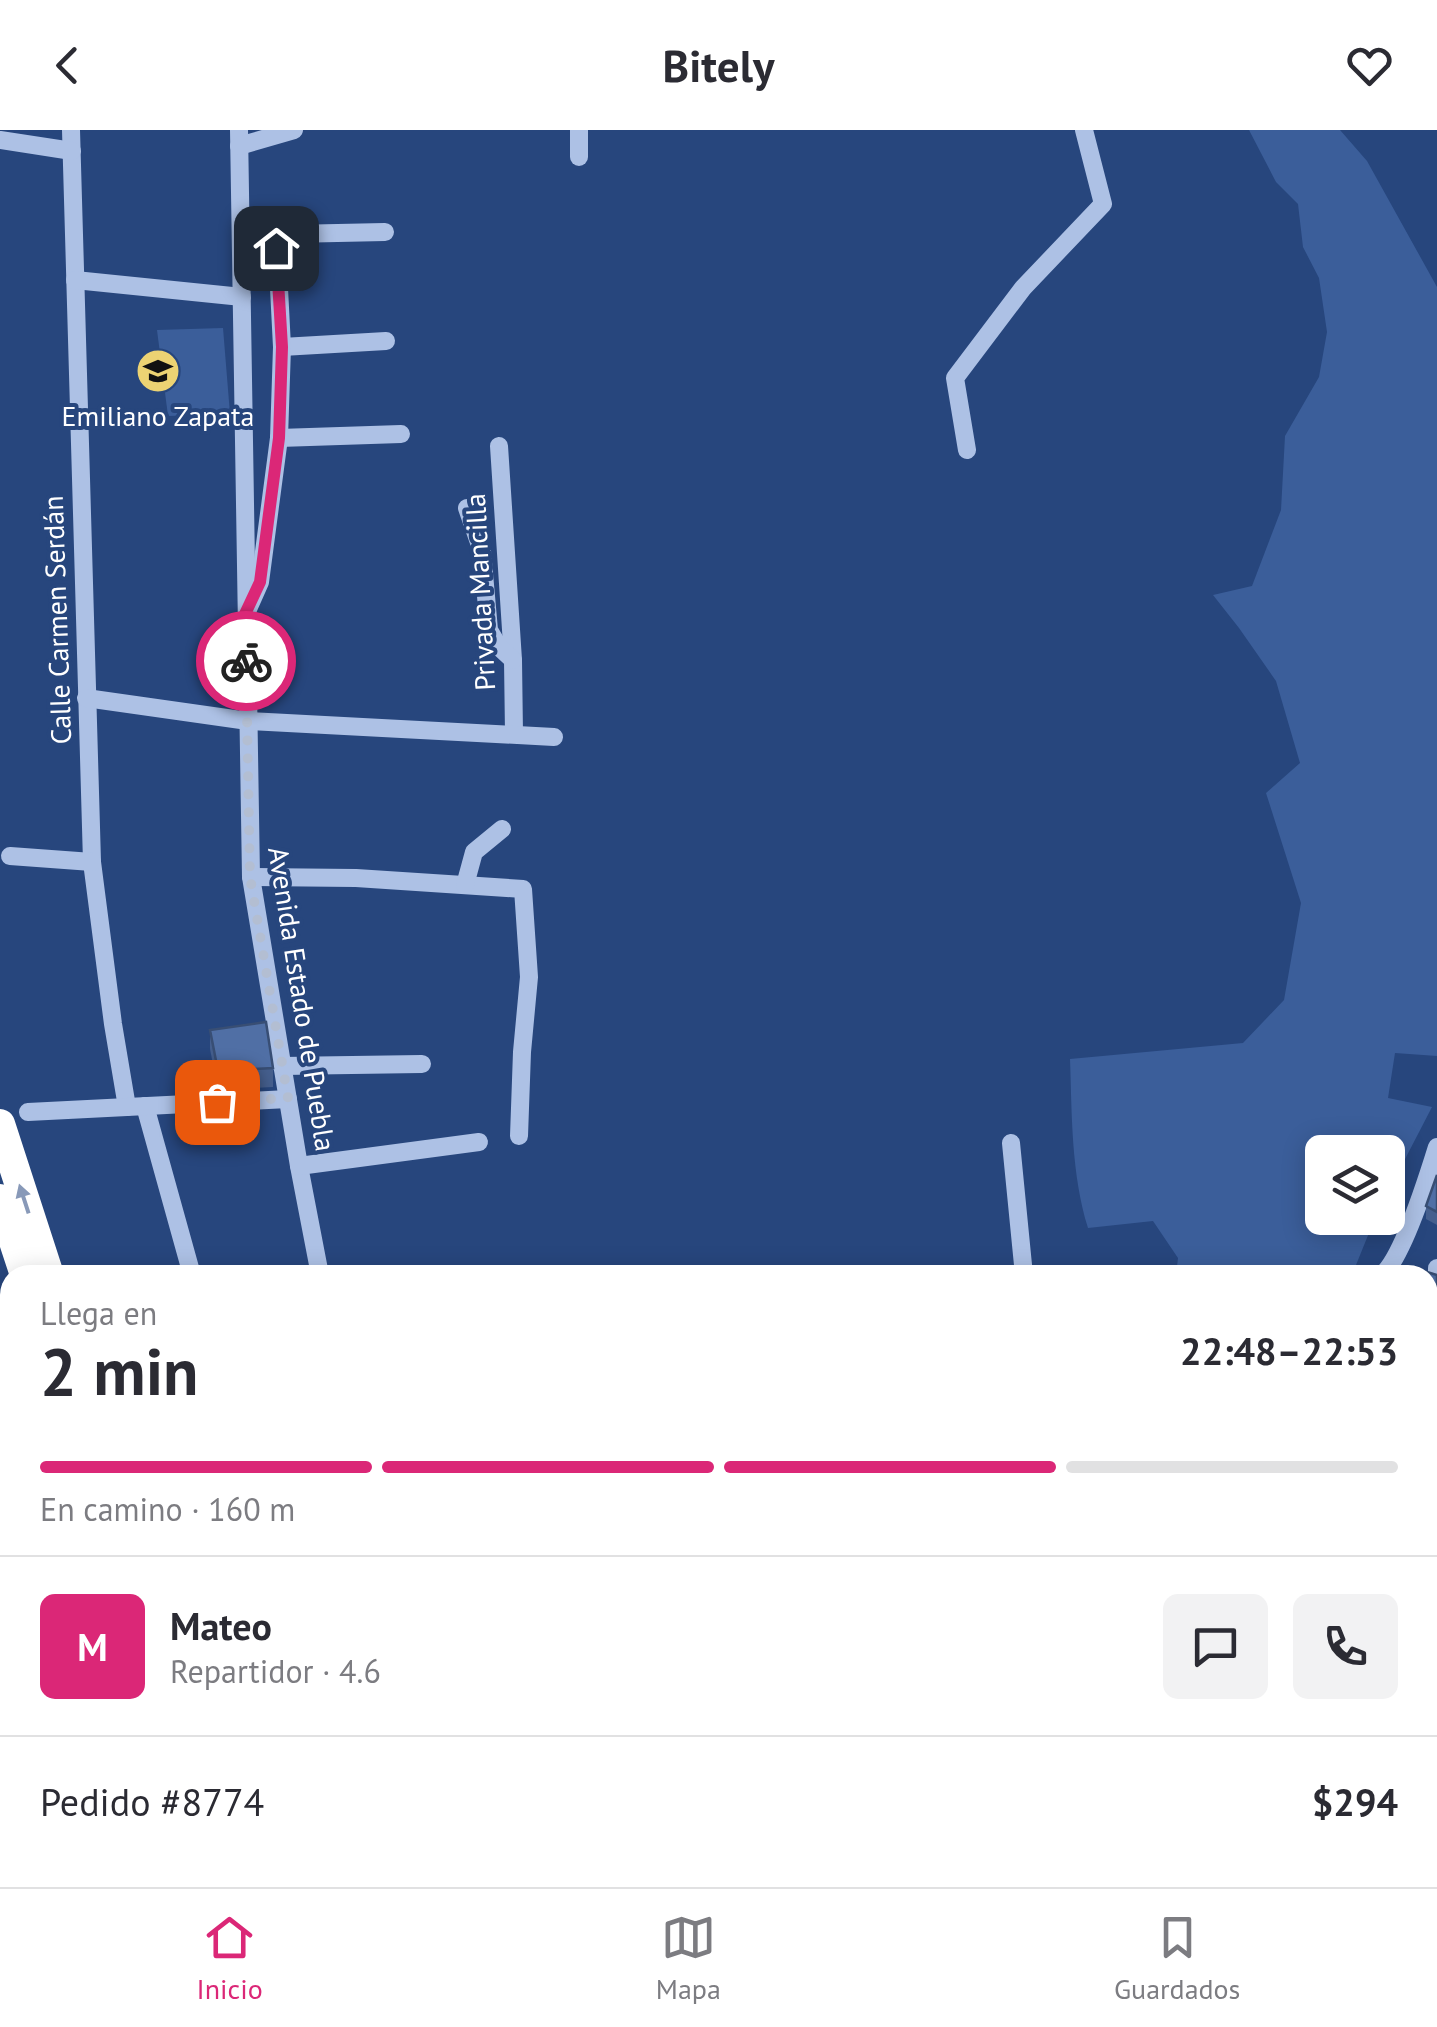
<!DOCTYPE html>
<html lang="es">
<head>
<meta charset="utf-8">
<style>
  body { margin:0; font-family:"PT Sans",sans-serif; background:#f2f2f3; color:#2b2b33; height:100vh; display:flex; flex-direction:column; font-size:38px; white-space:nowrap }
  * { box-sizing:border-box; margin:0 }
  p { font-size:32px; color:#7c7c81 }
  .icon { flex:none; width:55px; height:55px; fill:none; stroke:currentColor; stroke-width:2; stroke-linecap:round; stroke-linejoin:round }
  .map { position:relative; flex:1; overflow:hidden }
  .panel { position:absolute; left:0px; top:1135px; width:1438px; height:622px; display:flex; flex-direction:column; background:#fff; border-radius:30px 30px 0 0; box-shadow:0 5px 25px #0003 }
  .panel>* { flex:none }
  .fabs { position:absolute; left:1305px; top:1005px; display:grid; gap:20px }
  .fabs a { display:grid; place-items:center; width:100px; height:100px; border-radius:15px; background:#fff; box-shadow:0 5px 25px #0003; font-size:50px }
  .pin { position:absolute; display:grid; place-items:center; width:85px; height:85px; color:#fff; margin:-42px; border-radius:20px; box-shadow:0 5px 15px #0006 }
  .courier { position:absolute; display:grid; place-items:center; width:100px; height:100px; margin:-50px; border:8px solid #db2777; border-radius:50%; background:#fff; color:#222; box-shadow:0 2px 12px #0007 }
  .overview em { font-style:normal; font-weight:700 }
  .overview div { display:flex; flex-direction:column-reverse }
  .overview { display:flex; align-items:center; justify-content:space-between; height:170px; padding:0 40px }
  h1 { font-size:65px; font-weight:700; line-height:75px }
  .bar { display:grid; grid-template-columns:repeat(4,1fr); gap:15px 10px; align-content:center; height:120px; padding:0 40px }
  .bar i { height:12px; border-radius:8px; background:#e1e1e2 }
  .bar .selected { background:#db2777 }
  .bar p { grid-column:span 4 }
  .line { display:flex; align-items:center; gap:25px; padding:0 40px; border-top:2px solid #e1e1e2 }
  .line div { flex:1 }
  .round { display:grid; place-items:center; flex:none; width:105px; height:105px; border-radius:15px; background:#f2f2f3 }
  header { display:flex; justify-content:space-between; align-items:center; height:130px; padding:0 40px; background:#fff; font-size:45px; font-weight:700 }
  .dock { display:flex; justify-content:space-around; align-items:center; height:140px; border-top:2px solid #e1e1e2; background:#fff; font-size:28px; color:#7c7c81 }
  .dock a { display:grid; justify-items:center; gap:5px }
  .dock .selected { color:#db2777 }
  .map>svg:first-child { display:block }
</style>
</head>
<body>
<header><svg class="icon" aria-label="back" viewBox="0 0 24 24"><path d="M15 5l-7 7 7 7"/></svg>Bitely<svg class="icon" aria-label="heart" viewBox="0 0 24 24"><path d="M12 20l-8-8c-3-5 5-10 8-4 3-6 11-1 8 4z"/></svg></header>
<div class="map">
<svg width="1437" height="1757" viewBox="0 0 1437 1757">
  <rect width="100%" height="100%" fill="#27467d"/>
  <g fill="#3b5e9a">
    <path d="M1249,0h91l27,31 70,126v769l-42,-3 -7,45 44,9 -44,85v-40h-66v66h53l-19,47 -37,10h-143l2,-17 -25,-37 -65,7c-17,-55 -16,-113 -18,-169l173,-16 41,-43 17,-97 -35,-110 34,-30 -24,-82 -37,-53 -26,-33 39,-9 29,-76 4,-74 34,-59 8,-45 -8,-54 -16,-31 -5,-43 -22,-22z"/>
    <polygon points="223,198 230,284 168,286 157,200"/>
  </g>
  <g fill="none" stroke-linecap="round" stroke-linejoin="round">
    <g stroke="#adc1e5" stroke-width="18">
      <polyline points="71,0 92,732 113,894 127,977"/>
      <polyline points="239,0 251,747 299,1036 320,1145"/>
      <polyline points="0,10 72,21"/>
      <polyline points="239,16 294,0"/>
      <polyline points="579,27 579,0"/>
      <polyline points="75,150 242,167"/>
      <polyline points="282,217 386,211"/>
      <polyline points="279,308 401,304"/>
      <polyline points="499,316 513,530 514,604"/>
      <polyline points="967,320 955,248 1023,158 1103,74 1084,0"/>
      <polyline points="467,378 482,421 489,500 499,517 513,530"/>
      <polyline points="248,479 260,452 279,308 282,217 277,119 281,108 290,104 385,102"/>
      <polyline points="86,568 248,591 554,607"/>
      <polyline points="10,726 92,732"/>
      <polyline points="251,747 356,748 523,759 529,847 522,922 519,1006"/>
      <polyline points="465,755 474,722 502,699"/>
      <polyline points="282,936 422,934"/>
      <polyline points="145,976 192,1145"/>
      <polyline points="28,982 288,969"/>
      <polyline points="1011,1013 1024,1145"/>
      <polyline points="299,1036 479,1012"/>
      <polyline points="1437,1138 1437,1141"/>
      <path d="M1382,1145c21,-18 46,-99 55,-128"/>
      <polyline points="1428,1557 1437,1509"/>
      <polyline points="1428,1735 1431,1757"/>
      <polyline points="440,1748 442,1757"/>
      <polyline points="579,1748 579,1757"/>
      <polyline points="854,1748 854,1757"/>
      <polyline points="1092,1748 1093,1757"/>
      <polyline points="1197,1757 1200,1748"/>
    </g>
    <g stroke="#edf1fd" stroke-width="25">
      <polyline points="0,1512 10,1533"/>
      <polyline points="106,1748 108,1757"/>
    </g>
    <g stroke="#fff" stroke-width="30">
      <polyline points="0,994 49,1145"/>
      <polyline points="0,1069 25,1145"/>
      <polyline points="221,1748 224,1757"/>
      <polyline points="243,1748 246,1757"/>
    </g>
  </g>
  <g fill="#455f8e">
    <polygon points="210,900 273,938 273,957 218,960 210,919"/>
    <polygon points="1437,1045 1437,1095 1426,1089 1426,1076"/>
    <polygon points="1428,1145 1437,1145 1437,1180 1428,1177"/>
    <polygon points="1428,1251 1437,1253 1437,1292 1428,1290"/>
    <polygon points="1428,1316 1437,1318 1437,1407 1428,1405"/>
    <polygon points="1428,1442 1437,1444 1437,1478 1433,1478 1432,1483 1428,1483"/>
    <polygon points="1437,1546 1437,1596 1428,1594 1428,1552 1433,1551"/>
    <polygon points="283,1748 428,1748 428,1757 284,1757"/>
    <polygon points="467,1748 487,1748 487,1757 474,1757 473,1751 467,1752"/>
  </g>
  <polygon fill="#384e74" points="1437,1678 1437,1691 1432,1692 1432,1679"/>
  <g fill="#506fa5" stroke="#384e74" stroke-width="2.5">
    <polygon points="266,892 273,938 218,941 210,900"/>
    <polygon points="1437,1045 1437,1082 1426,1076"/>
    <polygon points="1427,1142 1437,1145 1437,1168 1428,1165"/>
    <polygon points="1428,1251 1437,1253 1437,1279 1428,1277"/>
    <polygon points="1428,1316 1437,1318 1437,1394 1428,1392"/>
    <polygon points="1428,1442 1437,1444 1437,1465 1433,1465 1432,1470 1428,1470"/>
    <polygon points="1437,1546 1437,1579 1428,1577 1428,1552 1433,1551"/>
    <polygon points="1437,1652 1437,1678 1432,1679 1431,1654"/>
    <polygon points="284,1748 428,1748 428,1750 422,1750 423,1757 285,1757"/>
    <polygon points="806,1748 833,1748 834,1757 806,1757"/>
    <polygon points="1229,1748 1297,1748 1295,1753 1310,1757 1236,1757 1227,1755"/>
  </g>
  <defs><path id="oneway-solid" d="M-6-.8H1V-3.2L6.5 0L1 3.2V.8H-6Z" transform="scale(2.5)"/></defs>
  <use fill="#8899b8" href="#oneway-solid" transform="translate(24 1069) rotate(-108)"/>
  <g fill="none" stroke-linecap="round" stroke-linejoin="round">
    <polyline stroke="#b3bed2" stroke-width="10" stroke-dasharray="0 18" points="217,972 288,968 250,747 246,531"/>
    <polyline stroke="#db2777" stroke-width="12" points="246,531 245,484 260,452 279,308 282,217 276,118"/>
  </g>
  <defs>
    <symbol id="school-disc" viewBox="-11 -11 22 22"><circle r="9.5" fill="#ecd373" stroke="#27467d"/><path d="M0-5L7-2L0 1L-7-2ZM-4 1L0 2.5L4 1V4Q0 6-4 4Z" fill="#111"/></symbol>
  </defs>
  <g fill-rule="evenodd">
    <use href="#school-disc" x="133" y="216" width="50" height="50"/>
  </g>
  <g text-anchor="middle" stroke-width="8" stroke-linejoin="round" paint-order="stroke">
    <g font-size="28" fill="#fff" stroke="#27467d">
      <text x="158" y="296">Emiliano Zapata</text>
    </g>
    <g font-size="28" fill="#fff" stroke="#27467d">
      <text transform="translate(480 462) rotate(-93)" y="10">Privada Mancilla</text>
      <text transform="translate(57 490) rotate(-92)" y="10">Calle Carmen Serdán</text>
      <text transform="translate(302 869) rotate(81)" y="10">Avenida Estado de Puebla</text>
    </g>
  </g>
</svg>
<div class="fabs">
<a><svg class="icon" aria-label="layers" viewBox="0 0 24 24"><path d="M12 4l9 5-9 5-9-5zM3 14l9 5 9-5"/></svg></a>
</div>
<div class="pin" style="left:217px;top:972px;background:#ea580c"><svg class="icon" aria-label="bag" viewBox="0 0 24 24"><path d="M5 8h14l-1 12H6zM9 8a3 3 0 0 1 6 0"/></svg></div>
<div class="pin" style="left:276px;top:118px;background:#1f2937"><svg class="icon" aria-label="home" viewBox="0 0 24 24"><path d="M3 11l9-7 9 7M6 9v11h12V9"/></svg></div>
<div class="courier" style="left:246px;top:531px"><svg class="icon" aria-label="bike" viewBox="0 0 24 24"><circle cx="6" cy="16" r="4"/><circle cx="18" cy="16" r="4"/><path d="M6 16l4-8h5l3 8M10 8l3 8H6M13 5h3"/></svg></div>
<section class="panel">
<div class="overview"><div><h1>2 min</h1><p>Llega en</p></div><em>22:48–22:53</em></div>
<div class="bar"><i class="selected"></i><i class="selected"></i><i class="selected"></i><i></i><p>En camino · 160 m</p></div>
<div class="line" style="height:180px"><b class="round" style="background:#db2777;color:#fff">M</b><div><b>Mateo</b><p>Repartidor · 4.6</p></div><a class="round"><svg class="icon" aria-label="chat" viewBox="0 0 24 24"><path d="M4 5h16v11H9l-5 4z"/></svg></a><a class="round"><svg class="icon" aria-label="phone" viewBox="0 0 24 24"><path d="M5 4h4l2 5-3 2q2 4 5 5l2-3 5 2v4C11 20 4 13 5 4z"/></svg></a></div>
<div class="line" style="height:130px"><div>Pedido #8774</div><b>$294</b></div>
</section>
</div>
<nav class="dock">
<a class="selected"><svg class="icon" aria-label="home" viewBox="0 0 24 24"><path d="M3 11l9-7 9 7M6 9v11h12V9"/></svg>Inicio</a>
<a><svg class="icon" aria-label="map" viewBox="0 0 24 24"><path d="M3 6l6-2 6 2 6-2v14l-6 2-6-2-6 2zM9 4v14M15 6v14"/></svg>Mapa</a>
<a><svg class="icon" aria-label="saved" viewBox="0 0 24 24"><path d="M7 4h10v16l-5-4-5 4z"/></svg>Guardados</a>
</nav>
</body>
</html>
